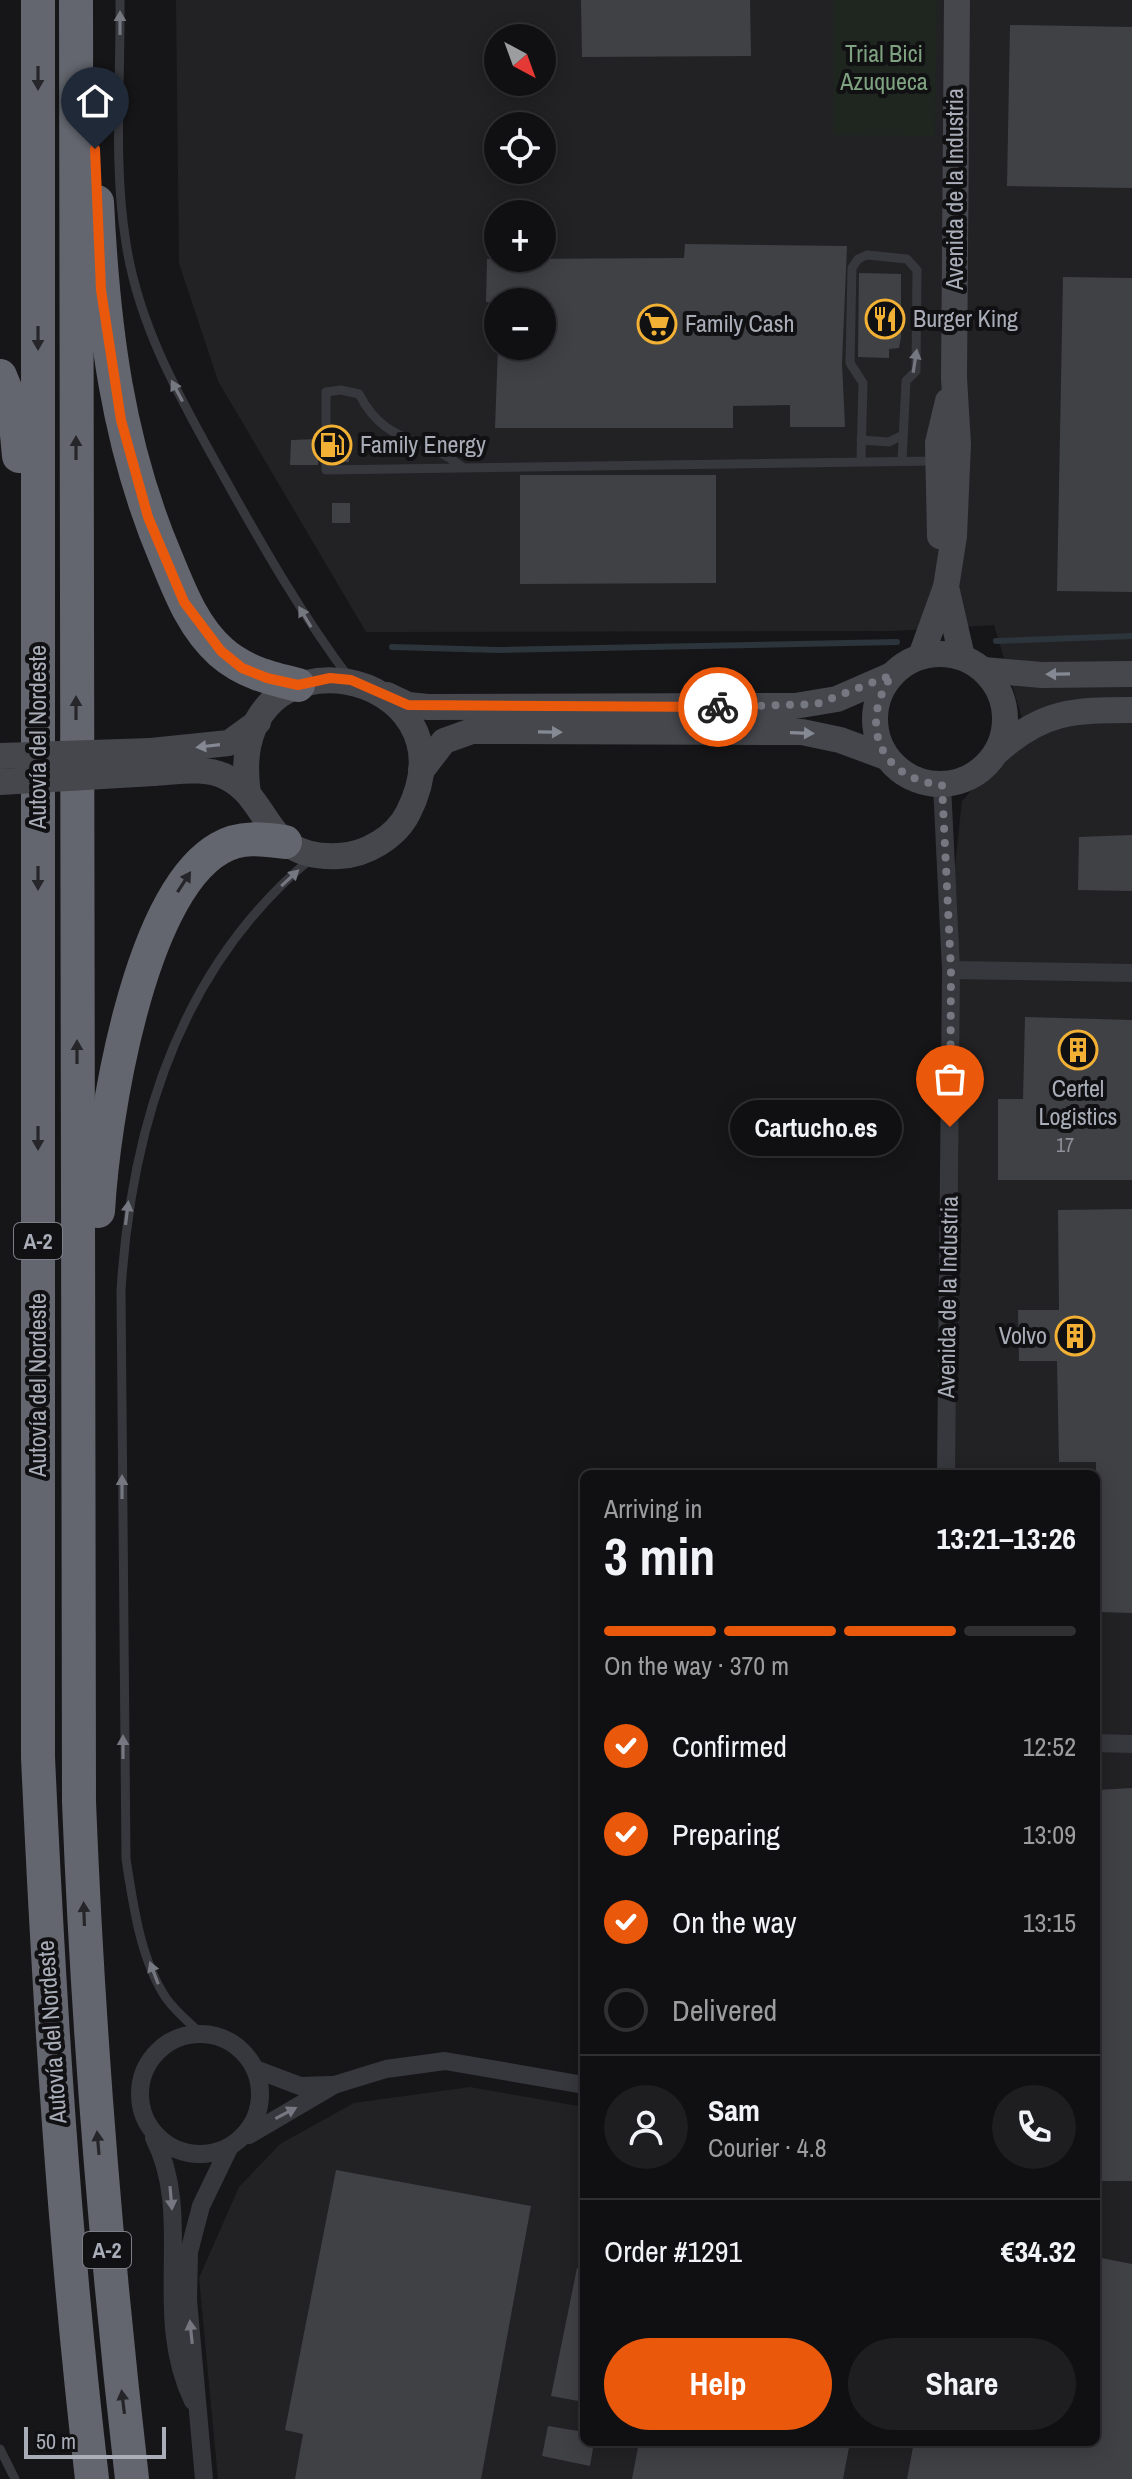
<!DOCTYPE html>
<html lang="en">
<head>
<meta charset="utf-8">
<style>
  body { margin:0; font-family:"Archivo Narrow",sans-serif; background:#1e1e20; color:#f1f3f6; height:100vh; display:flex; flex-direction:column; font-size:30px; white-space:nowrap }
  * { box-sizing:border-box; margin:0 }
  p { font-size:26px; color:#9c9d9f }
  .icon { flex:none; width:44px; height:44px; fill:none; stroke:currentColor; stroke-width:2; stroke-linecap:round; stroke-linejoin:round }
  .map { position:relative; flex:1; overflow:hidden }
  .panel { position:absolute; left:580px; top:1470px; width:520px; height:976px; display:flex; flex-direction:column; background:#101012; border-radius:12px; box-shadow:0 4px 20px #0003,0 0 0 2px #303032 }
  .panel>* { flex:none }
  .needle { width:52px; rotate:139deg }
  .buttons { position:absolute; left:484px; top:24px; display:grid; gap:16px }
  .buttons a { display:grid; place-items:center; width:72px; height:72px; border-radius:50%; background:#101012; box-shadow:0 4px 20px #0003,0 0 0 2px #303032; font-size:40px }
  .scale { position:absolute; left:24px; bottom:20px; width:142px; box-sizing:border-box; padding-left:8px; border:4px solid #a8adb8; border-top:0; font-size:22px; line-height:28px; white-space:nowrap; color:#a8adb8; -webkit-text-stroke:6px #111113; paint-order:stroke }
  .pin { position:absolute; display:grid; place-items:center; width:68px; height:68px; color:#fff; margin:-82px -34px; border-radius:50% 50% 50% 0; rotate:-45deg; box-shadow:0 0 8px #0007 }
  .pin .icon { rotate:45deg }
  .courier { position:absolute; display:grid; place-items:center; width:80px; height:80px; margin:-40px; border:6px solid #ea580c; border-radius:50%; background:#fff; color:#222; box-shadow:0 2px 10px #0007 }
  .bubble { position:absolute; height:56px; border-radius:28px; background:#101012; box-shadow:0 4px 20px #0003,0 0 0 2px #303032; font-size:26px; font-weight:700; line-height:56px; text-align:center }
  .summary em { font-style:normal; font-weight:700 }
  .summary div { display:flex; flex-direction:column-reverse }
  .summary { display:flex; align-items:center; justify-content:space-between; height:136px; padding:0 24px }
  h1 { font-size:52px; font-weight:700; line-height:60px }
  .bar { display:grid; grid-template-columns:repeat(4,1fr); gap:12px 8px; align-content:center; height:96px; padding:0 24px }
  .bar i { height:10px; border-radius:6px; background:#303032 }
  .bar .selected { background:#ea580c }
  .bar p { grid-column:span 4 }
  .line { display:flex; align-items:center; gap:20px; padding:0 24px; border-top:2px solid #303032 }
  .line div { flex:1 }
  .round { display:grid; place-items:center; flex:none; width:84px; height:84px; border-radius:42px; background:#1e1e20 }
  ol { padding:0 24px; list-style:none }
  li { display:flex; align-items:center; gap:24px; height:88px }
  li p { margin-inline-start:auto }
  li .icon { padding:8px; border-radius:50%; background:#ea580c; color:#fff; stroke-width:4 }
  li:last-child { color:#9c9d9f }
  li i { width:44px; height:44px; border:4px solid #303032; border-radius:50% }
  .button { display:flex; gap:16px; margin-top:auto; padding:16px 24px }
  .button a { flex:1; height:92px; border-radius:48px; background:#ea580c; color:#fff; font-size:32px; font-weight:700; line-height:92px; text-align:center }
  .button a+a { background:#1e1e20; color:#f1f3f6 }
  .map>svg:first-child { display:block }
</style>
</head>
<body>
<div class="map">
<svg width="1132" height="2479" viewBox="0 0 1132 2479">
  <rect width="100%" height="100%" fill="#161618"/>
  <path fill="#222225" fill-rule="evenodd" d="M176,0h956v2479h-914l-19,-201 40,-91 41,-43 74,-41 116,-16 114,20v335h512v-968h-141v-608l7,-65 63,-73 -31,-103 -101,6 -527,1 -148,-251 -39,-118zM498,38h44v44h-44zM498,126h44v44h-44zM498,214h44v44h-44zM498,302h44v44h-44z"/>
  <polygon fill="#1e261f" points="833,0 937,0 935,136 833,135"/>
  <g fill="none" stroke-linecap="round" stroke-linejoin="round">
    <g stroke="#2c353c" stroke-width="6">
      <polyline points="996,641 1132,636"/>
      <polyline points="392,647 498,650 897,642"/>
    </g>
  </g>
  <g fill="#404145">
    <polygon points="581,0 750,0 751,56 582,57"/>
    <polygon points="1010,25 1132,27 1132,188 1007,186"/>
    <polygon points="685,244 847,246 842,363 845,427 790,427 790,405 733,406 733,428 495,428 498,346 542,346 542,302 486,302 487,259 684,258"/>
    <polygon points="859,273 901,274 901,337 899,348 889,349 889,358 858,357"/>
    <polygon points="1063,277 1132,278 1132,592 1057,591"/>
    <polygon points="318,439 318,465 290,465 291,440"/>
    <polygon points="334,439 350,439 349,462 334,462"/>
    <polygon points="520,475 716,475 716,583 520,584"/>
    <rect x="332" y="503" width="18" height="20"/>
    <polygon points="1132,835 1132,891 1078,890 1079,837"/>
    <polygon points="1025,1017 1132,1020 1132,1180 998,1180 998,1099 1023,1099"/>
    <polygon points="1132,1209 1132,1613 1096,1612 1096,1462 1059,1462 1057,1361 1019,1361 1018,1310 1059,1310 1058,1210"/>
    <polygon points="1132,1788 1132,2181 1096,2181 1096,1790"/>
    <polygon points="336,2170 531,2206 481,2479 295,2479 303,2434 285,2430"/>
    <polygon points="1096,2257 1132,2264 1132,2479 907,2479 914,2442 1096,2442"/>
    <polygon points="577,2268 584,2268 584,2402 551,2396"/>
    <polygon points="548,2426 584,2432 584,2442 594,2442 590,2466 542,2456"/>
    <polygon points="639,2442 850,2442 843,2479 632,2479"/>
  </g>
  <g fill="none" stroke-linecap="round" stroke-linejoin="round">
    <g stroke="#37383d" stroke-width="9">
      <path d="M120,0c1,80 -7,164 6,243 13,86 57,160 98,234 39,70 78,138 126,202"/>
      <polyline points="861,440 889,442 903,435"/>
      <polyline points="861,460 863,383 850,363 852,268 858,259 867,255 907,259 917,270 916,371 906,381 902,461"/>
      <path d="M461,466c-41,-32 -75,-20 -102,-72l-18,-4 -15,2v78l611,-9"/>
      <path d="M201,2034c-12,-12 -26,-23 -35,-36 -26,-39 -33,-95 -40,-139l-5,-568c10,-164 60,-326 192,-434"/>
      <polyline points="0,2449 15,2479"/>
    </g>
    <g stroke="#37383d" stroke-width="18">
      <polyline points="942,785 951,970 946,1474"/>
      <polyline points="951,970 1132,973"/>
      <polyline points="1096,1743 1132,1744"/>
      <circle cx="200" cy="2094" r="60"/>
      <polyline points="255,2069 300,2086 331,2085"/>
      <polyline points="249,2135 334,2085 386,2069 445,2061 584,2085"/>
      <path d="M154,2138c41,80 -4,174 39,263"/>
      <polyline points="204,2479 188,2300 189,2252 201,2206 229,2148"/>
    </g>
    <g stroke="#45474d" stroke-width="26">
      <polyline points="957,0 954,378 958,444 954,536 946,587 962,657"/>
      <polyline points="940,536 938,443 948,401"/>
      <circle cx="940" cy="719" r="65"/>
      <polyline points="921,656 946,587"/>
      <polyline points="984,670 1042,675 1132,674"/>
      <polyline points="387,695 408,705 428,707 795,706 837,699 892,675"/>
      <polyline points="151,751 229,743 258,722"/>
      <path d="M998,751c45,-40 75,-41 134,-41"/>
      <polyline points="421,771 444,741 472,731 802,732 840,740 886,757"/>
      <path d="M154,773c22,-1 51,-7 72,4 46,22 36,83 113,79 27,-1 57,-19 69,-43 75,-146 -186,-198 -160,-19"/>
    </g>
    <g stroke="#63666e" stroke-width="34">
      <path d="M38,0v1757c11,242 26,482 54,722"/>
      <path d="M76,0l3,1802c9,227 27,452 53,677"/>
      <path d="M97,202c6,124 20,241 69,356 14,34 27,69 55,94 23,20 48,26 77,33"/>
      <polyline points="0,376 15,413 19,456"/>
      <path d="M98,1211c5,-89 40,-317 122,-363 20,-12 43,-9 65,-6"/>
    </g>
    <g stroke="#45474d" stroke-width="26">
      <polyline points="0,756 151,751"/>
      <polyline points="0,782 154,773"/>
    </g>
  </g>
  <defs><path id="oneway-solid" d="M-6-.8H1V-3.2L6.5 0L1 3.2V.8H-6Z" transform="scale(2)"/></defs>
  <g fill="#757881">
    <use href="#oneway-solid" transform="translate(120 23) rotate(-90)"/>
    <use href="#oneway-solid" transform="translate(915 361) rotate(-81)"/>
    <use href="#oneway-solid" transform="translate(177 391) rotate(-118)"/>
    <use href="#oneway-solid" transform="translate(305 617) rotate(-121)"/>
    <use href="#oneway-solid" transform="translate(290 878) rotate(-43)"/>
    <use href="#oneway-solid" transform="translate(127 1213) rotate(-83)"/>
    <use href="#oneway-solid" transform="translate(122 1487) rotate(-90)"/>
    <use href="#oneway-solid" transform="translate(123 1747) rotate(-90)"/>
    <use href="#oneway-solid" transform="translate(154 1973) rotate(-111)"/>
    <use href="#oneway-solid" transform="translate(286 2113) rotate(-28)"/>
    <use href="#oneway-solid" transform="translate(171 2198) rotate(85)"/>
    <use href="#oneway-solid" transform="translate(191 2332) rotate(-96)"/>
  </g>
  <g fill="#26262a">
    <use href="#oneway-solid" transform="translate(38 78) rotate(90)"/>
    <use href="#oneway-solid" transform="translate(38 338) rotate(90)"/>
    <use href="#oneway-solid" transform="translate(76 448) rotate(-90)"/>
    <use href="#oneway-solid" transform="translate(76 708) rotate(-90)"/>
    <use href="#oneway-solid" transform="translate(38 878) rotate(90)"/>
    <use href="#oneway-solid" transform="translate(184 882) rotate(-57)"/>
    <use href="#oneway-solid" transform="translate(77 1052) rotate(-90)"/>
    <use href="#oneway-solid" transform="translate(38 1138) rotate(90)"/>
    <use href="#oneway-solid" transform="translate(84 1914) rotate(-92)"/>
    <use href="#oneway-solid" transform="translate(98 2143) rotate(-95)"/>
    <use href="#oneway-solid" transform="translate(123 2402) rotate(-97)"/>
  </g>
  <g fill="#858993">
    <use href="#oneway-solid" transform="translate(1058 674) rotate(179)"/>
    <use href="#oneway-solid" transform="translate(550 732) rotate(1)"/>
    <use href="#oneway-solid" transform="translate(802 733) rotate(2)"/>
    <use href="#oneway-solid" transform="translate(208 746) rotate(173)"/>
  </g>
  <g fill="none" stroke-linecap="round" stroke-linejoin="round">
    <path stroke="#757880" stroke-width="8" stroke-dasharray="0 14.4" d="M718,707l99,-3 75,-29c-34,50 -12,104 50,110l9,185 -1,157"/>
    <polyline stroke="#ea580c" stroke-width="10" points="95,149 101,290 121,420 148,517 184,602 221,651 242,668 267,678 298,685 330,678 351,680 408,705 718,707"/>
  </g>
  <defs>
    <symbol id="restaurant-ring" viewBox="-11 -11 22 22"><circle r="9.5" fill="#111113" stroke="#f2b134" stroke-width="1.5"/><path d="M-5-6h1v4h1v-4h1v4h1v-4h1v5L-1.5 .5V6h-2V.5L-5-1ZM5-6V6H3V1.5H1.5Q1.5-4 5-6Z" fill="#f2b134"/></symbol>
    <symbol id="supermarket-ring" viewBox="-11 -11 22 22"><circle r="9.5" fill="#111113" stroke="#f2b134" stroke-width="1.5"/><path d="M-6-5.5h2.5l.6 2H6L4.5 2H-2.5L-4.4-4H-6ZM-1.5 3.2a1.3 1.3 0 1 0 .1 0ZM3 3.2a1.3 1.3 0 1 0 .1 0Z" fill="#f2b134"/></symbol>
    <symbol id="fuel-ring" viewBox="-11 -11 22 22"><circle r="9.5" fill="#111113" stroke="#f2b134" stroke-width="1.5"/><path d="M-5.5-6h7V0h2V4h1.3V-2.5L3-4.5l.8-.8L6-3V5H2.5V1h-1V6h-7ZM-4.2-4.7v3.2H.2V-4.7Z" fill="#f2b134"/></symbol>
    <symbol id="building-ring" viewBox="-11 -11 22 22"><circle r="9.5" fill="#111113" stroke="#f2b134" stroke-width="1.5"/><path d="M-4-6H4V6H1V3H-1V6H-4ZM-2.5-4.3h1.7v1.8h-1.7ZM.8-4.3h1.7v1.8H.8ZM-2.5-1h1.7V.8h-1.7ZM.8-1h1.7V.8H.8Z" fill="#f2b134"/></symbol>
  </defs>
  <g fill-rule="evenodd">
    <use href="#restaurant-ring" x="863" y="297" width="44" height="44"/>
    <use href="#supermarket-ring" x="635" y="302" width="44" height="44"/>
    <use href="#fuel-ring" x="310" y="423" width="44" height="44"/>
    <use href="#building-ring" x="1056" y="1028" width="44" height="44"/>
    <use href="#building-ring" x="1053" y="1314" width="44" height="44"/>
  </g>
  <g text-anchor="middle" stroke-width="8" stroke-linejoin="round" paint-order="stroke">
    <g font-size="20" fill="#8e929b">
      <text x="1065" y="1152">17</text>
    </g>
    <g fill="#111113" stroke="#7b7e86" stroke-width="2">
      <rect x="14" y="1223" width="48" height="36" rx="6"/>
      <rect x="83" y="2232" width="48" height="36" rx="6"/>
    </g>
    <g font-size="22" font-weight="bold" fill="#a8adb8">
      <text x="38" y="1249">A-2</text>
      <text x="107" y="2258">A-2</text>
    </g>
    <g font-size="24" fill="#7fa381" stroke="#111113">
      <text x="884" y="62">Trial Bici<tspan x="884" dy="28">Azuqueca</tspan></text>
    </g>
    <g font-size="24" fill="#a8adb8" stroke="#111113">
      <text transform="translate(955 189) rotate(-90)" y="8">Avenida de la Industria</text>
      <text transform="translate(38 737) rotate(-90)" y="8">Autovía del Nordeste</text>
      <text transform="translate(948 1297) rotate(-89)" y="8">Avenida de la Industria</text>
      <text transform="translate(38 1385) rotate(-90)" y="8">Autovía del Nordeste</text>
      <text transform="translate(52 2032) rotate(-94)" y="8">Autovía del Nordeste</text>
    </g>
    <g font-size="24" fill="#a8adb8" stroke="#111113" text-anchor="start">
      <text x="913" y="327">Burger King</text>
      <text x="685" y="332">Family Cash</text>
      <text x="360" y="453">Family Energy</text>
      <text x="1078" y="1097" text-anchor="middle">Certel<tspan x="1078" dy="28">Logistics</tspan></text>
      <text x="1047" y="1344" text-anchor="end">Volvo</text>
    </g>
  </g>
</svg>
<div class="buttons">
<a><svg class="needle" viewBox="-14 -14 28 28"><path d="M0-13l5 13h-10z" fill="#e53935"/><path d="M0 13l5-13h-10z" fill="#9c9d9f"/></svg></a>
<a><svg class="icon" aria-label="locate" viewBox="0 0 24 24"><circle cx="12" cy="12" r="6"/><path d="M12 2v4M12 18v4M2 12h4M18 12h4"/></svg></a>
<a>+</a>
<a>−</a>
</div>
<div class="scale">50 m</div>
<div class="pin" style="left:950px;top:1127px;background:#ea580c"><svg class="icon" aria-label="bag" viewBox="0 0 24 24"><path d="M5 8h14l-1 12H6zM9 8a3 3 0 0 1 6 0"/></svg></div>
<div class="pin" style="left:95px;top:149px;background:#1f2937"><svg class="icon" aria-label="home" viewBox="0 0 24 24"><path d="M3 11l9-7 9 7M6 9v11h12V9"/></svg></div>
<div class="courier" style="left:718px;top:707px"><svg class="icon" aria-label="bike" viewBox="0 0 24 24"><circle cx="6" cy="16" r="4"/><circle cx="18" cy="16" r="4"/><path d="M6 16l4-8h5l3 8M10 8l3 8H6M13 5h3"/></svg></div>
<div class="bubble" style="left:730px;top:1100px;width:172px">Cartucho.es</div>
<section class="panel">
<div class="summary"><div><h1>3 min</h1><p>Arriving in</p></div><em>13:21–13:26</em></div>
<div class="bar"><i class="selected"></i><i class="selected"></i><i class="selected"></i><i></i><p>On the way · 370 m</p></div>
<ol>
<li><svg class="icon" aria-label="check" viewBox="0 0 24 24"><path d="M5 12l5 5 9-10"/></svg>Confirmed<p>12:52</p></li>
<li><svg class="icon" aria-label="check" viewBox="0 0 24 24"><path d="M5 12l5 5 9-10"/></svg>Preparing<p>13:09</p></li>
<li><svg class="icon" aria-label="check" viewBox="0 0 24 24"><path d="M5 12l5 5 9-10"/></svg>On the way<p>13:15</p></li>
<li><i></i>Delivered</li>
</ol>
<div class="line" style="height:144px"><a class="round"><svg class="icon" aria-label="person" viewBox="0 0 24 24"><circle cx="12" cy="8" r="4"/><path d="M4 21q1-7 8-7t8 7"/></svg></a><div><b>Sam</b><p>Courier · 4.8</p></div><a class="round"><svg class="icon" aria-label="phone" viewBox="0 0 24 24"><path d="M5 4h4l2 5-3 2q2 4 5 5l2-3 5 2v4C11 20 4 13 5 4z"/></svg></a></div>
<div class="line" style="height:104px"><div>Order #1291</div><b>€34.32</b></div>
<div class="button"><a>Help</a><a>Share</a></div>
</section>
</div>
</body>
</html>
